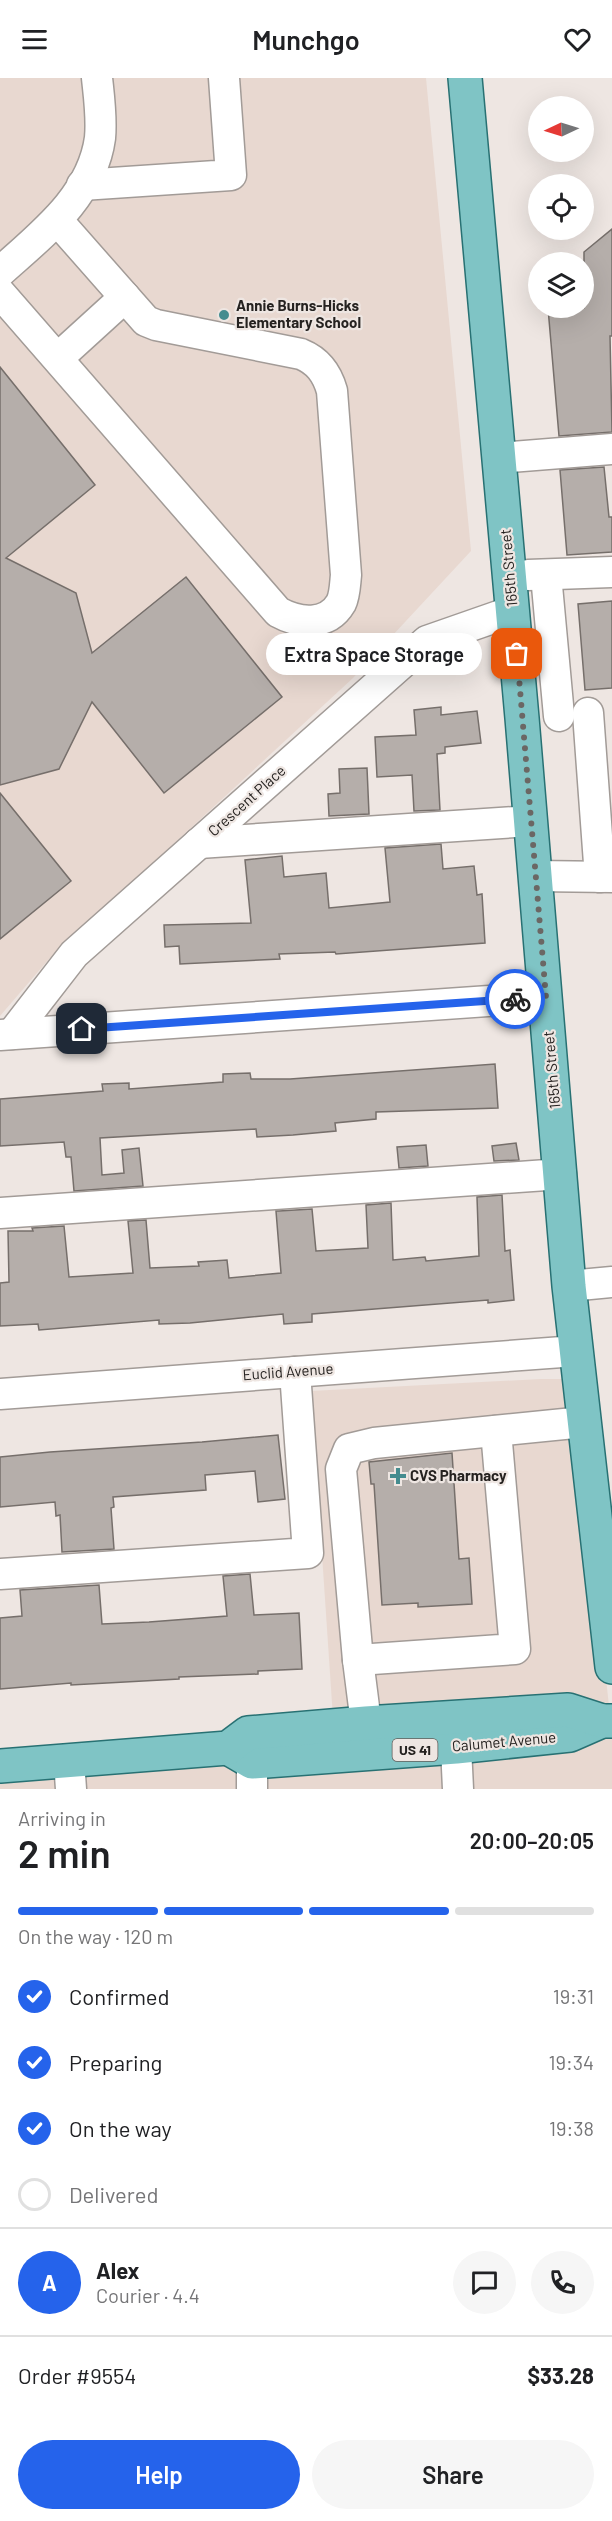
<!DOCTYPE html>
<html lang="en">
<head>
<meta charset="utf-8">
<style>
  body { margin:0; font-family:Barlow,sans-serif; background:#f6f6f6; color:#202124; height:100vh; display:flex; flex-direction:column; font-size:22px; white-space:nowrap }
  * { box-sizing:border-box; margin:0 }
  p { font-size:20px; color:#757577 }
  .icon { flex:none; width:33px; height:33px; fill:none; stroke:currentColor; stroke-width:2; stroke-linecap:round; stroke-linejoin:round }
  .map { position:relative; height:1711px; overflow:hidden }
  .details { display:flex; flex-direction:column; background:#fff; flex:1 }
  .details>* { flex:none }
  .needle { width:39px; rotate:266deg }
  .buttons { position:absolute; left:528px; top:18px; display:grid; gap:12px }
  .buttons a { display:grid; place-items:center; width:66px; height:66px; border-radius:50%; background:#fff; box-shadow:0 6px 24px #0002; font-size:30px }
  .pin { position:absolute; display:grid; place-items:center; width:51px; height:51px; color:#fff; margin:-26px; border-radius:12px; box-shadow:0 3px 9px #0006 }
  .courier { position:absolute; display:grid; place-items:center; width:60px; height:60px; margin:-30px; border:4px solid #2563eb; border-radius:50%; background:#fff; color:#222; box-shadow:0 2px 8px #0007 }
  .bubble { position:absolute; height:42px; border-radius:21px; background:#fff; box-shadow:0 6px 24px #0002; font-size:20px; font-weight:600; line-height:42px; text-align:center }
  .head em { font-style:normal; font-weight:600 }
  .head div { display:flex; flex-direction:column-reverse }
  .head { display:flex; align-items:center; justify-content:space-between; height:102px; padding:0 18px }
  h1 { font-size:39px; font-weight:600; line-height:45px }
  .bar { display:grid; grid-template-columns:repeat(4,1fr); gap:9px 6px; align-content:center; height:72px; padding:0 18px }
  .bar i { height:8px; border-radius:4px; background:#e0e0e0 }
  .bar .current { background:#2563eb }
  .bar p { grid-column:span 4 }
  .line { display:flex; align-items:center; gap:15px; padding:0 18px; border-top:2px solid #e0e0e0 }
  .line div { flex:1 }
  .round { display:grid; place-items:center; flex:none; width:63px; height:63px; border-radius:32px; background:#f6f6f6 }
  ol { padding:0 18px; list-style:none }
  li { display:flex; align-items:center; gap:18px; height:66px }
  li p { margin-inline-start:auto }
  li .icon { padding:6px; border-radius:50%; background:#2563eb; color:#fff; stroke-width:4 }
  li:last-child { color:#757577 }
  li i { width:33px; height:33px; border:3px solid #e0e0e0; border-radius:50% }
  .primary-button { display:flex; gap:12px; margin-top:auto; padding:12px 18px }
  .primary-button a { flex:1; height:69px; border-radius:36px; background:#2563eb; color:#fff; font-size:24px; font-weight:600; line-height:69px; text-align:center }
  .primary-button a+a { background:#f6f6f6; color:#202124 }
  header { display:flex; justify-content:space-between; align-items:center; height:78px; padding:0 18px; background:#fff; font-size:27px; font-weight:600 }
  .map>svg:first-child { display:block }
</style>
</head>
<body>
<header><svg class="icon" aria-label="menu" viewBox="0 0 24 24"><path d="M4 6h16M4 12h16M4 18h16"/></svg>Munchgo<svg class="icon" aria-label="heart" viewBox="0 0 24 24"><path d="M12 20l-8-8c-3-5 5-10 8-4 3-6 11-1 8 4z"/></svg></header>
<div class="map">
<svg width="612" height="1711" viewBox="0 0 612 1711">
  <rect width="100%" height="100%" fill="#eee6e2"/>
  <g fill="#e8d8d0">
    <polygon points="0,0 426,0 471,473 353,600 49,881 0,938"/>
    <polygon points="541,1301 573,1301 610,1637 333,1640 311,1313"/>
    <polygon points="612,1654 612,1711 0,1711 0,1691"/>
  </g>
  <g fill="#b5aeaa" stroke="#766f6b" stroke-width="1.5">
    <polygon points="612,151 612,258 610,258 612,354 559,358 548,230 584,230 584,174"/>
    <polygon points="0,289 95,407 6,480 76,515 92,575 186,499 282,619 164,715 92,624 59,691 0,707"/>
    <polygon points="604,389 609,439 612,439 612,474 567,477 560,392"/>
    <polygon points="612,523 612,610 585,612 578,526"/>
    <polygon points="441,629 441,637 477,633 481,665 445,669 445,675 437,676 440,732 414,733 412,697 377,699 375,659 416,657 414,632"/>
    <polygon points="367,690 369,736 329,738 328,716 340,715 339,691"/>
    <polygon points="0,715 71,803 0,861"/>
    <polygon points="441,766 443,791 474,788 477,817 482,816 485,865 336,876 335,874 279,876 280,881 180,886 179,868 165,869 164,847 251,845 245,782 282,778 284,799 326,795 329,830 390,824 385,770"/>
    <polygon points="495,986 498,1030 376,1034 376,1041 335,1045 336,1053 293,1057 257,1059 256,1051 100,1060 102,1097 124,1095 122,1072 139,1070 143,1108 74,1113 71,1079 66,1079 64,1064 0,1068 0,1021 103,1013 102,1006 129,1005 129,1011 223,1004 223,996 250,995 251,1001 290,1001"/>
    <polygon points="516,1065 519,1082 494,1083 492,1068"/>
    <polygon points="426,1067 428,1088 399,1090 397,1069"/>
    <polygon points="502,1117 505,1173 510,1172 514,1222 488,1225 488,1222 312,1236 312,1244 284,1246 283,1236 190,1245 159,1246 159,1242 39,1252 38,1246 0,1248 0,1205 9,1204 8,1153 33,1153 32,1150 64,1148 69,1199 133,1195 128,1143 146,1142 150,1190 199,1188 198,1184 227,1182 229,1200 281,1195 276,1133 279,1133 312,1131 316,1173 368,1170 366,1127 391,1125 393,1182 425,1179 426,1183 479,1178 477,1119"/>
    <polygon points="278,1357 285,1421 258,1424 255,1393 205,1397 206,1412 113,1419 114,1429 111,1430 114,1471 62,1474 60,1437 56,1438 55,1424 0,1429 0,1379 50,1374 202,1364"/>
    <polygon points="452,1375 459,1481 469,1480 472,1526 418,1529 418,1525 382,1527 374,1406 371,1406 369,1384"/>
    <polygon points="250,1496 254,1537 299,1535 302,1591 258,1593 258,1596 179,1599 179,1601 71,1607 71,1605 0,1611 0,1540 22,1538 20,1512 99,1507 102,1546 149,1544 227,1538 223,1498"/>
  </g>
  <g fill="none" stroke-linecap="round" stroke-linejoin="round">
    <defs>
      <g id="minor">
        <polyline points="82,107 231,97 224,0"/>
        <path d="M0,194c41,-37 92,-75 100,-134 2,-20 -1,-41 -3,-60"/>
        <path d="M0,215l278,319c20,11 49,15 63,-9 4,-8 4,-19 5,-28l-14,-184c-5,-18 -14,-30 -31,-37l-145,-29 -10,-4 -89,-101"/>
        <polyline points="58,280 125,219"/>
        <polyline points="499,380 612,371"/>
        <polyline points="528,497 612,494"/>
        <polyline points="546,497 559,638"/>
        <polyline points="588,635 600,799"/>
        <polyline points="199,765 531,743"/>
        <polyline points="535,798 612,799"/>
        <polyline points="12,956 74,876 427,563 513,533"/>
        <polyline points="0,957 546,919"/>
        <polyline points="0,1135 561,1096"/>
        <polyline points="569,1208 612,1204"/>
        <polyline points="0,1316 576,1273"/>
        <polyline points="0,1496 308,1475 295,1294"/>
        <polyline points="358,1582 515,1571 496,1353"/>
        <polyline points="366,1645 358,1582 341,1391 349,1371 374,1365 584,1344"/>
        <polyline points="456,1669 458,1711"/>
        <polyline points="69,1683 71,1711"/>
        <polyline points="252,1711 252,1684"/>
      </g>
      <g id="major">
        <polyline points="465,0 522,640 569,1208 612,1589"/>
        <polyline points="228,1670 252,1684 456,1669 570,1657 602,1643 612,1643"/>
        <polyline points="0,1688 228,1670 248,1655 366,1645 568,1632 602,1643"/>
      </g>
    </defs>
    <use href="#minor" stroke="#a29b97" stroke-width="33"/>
    <use href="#major" stroke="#287173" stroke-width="36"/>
    <use href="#minor" stroke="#fff" stroke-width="30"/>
    <use href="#major" stroke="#7fc4c5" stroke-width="33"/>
  </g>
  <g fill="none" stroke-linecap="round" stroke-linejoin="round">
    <polyline stroke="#6b6764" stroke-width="6" stroke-dasharray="0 10.8" points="515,921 546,919 517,576"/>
    <polyline stroke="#2563eb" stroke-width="8" points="82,951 515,921"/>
  </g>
  <g fill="#448c8f" stroke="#eee6e2" stroke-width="2">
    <circle cx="224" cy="237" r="6"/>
    <path d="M395 1389h6v6h6v6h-6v6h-6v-6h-6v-6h6z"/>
  </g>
  <g text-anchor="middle" stroke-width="4.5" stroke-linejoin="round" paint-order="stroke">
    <rect fill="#eee6e2" stroke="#615d5a" stroke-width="1.5" x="392.5" y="1661" width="45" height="22" rx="4.5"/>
    <g font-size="14" font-weight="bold" fill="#252220">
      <text x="415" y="1677">US 41</text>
    </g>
    <g font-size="15" font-weight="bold" fill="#252220" stroke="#eee6e2" text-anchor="start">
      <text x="236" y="233">Annie Burns-Hicks<tspan x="236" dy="17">Elementary School</tspan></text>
      <text x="410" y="1403">CVS Pharmacy</text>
    </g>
    <g font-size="15" fill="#252220" stroke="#eee6e2">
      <text transform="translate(509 490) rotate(-95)" y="5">165th Street</text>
      <text transform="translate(247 723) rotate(-42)" y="5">Crescent Place</text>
      <text transform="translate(552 992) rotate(-95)" y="5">165th Street</text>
      <text transform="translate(288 1294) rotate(-4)" y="5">Euclid Avenue</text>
      <text transform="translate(504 1664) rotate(-5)" y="5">Calumet Avenue</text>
    </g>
  </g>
</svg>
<div class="buttons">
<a><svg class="needle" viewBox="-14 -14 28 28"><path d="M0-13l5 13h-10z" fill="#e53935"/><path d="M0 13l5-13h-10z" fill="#757577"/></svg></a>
<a><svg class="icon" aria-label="locate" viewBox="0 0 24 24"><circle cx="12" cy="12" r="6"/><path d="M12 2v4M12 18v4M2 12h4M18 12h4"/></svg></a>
<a><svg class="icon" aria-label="layers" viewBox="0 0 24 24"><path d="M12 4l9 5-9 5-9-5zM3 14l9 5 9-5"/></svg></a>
</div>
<div class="pin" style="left:517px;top:576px;background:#ea580c"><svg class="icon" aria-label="bag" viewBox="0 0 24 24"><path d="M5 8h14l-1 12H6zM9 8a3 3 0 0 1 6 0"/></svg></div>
<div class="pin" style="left:82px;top:951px;background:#1f2937"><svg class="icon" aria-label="home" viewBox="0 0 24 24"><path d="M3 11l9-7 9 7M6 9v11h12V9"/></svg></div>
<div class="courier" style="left:515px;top:921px"><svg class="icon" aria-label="bike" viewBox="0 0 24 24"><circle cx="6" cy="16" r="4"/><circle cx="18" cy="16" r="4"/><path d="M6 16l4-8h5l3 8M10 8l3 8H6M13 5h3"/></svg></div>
<div class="bubble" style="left:266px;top:555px;width:216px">Extra Space Storage</div>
</div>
<section class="details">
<div class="head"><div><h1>2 min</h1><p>Arriving in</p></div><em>20:00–20:05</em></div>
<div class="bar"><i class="current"></i><i class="current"></i><i class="current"></i><i></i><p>On the way · 120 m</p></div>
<ol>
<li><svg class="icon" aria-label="check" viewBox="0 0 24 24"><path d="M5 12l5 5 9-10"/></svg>Confirmed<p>19:31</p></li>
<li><svg class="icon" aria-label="check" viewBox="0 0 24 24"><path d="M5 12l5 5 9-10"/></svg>Preparing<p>19:34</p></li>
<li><svg class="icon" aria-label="check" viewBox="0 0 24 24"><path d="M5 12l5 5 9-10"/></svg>On the way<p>19:38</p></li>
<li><i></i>Delivered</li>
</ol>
<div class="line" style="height:108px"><b class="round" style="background:#2563eb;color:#fff">A</b><div><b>Alex</b><p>Courier · 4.4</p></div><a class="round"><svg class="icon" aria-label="chat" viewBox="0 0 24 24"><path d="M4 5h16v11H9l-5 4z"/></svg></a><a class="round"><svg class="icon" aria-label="phone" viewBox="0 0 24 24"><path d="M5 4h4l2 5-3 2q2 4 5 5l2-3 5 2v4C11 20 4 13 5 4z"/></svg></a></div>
<div class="line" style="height:78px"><div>Order #9554</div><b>$33.28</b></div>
<div class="primary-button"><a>Help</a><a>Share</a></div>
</section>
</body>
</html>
